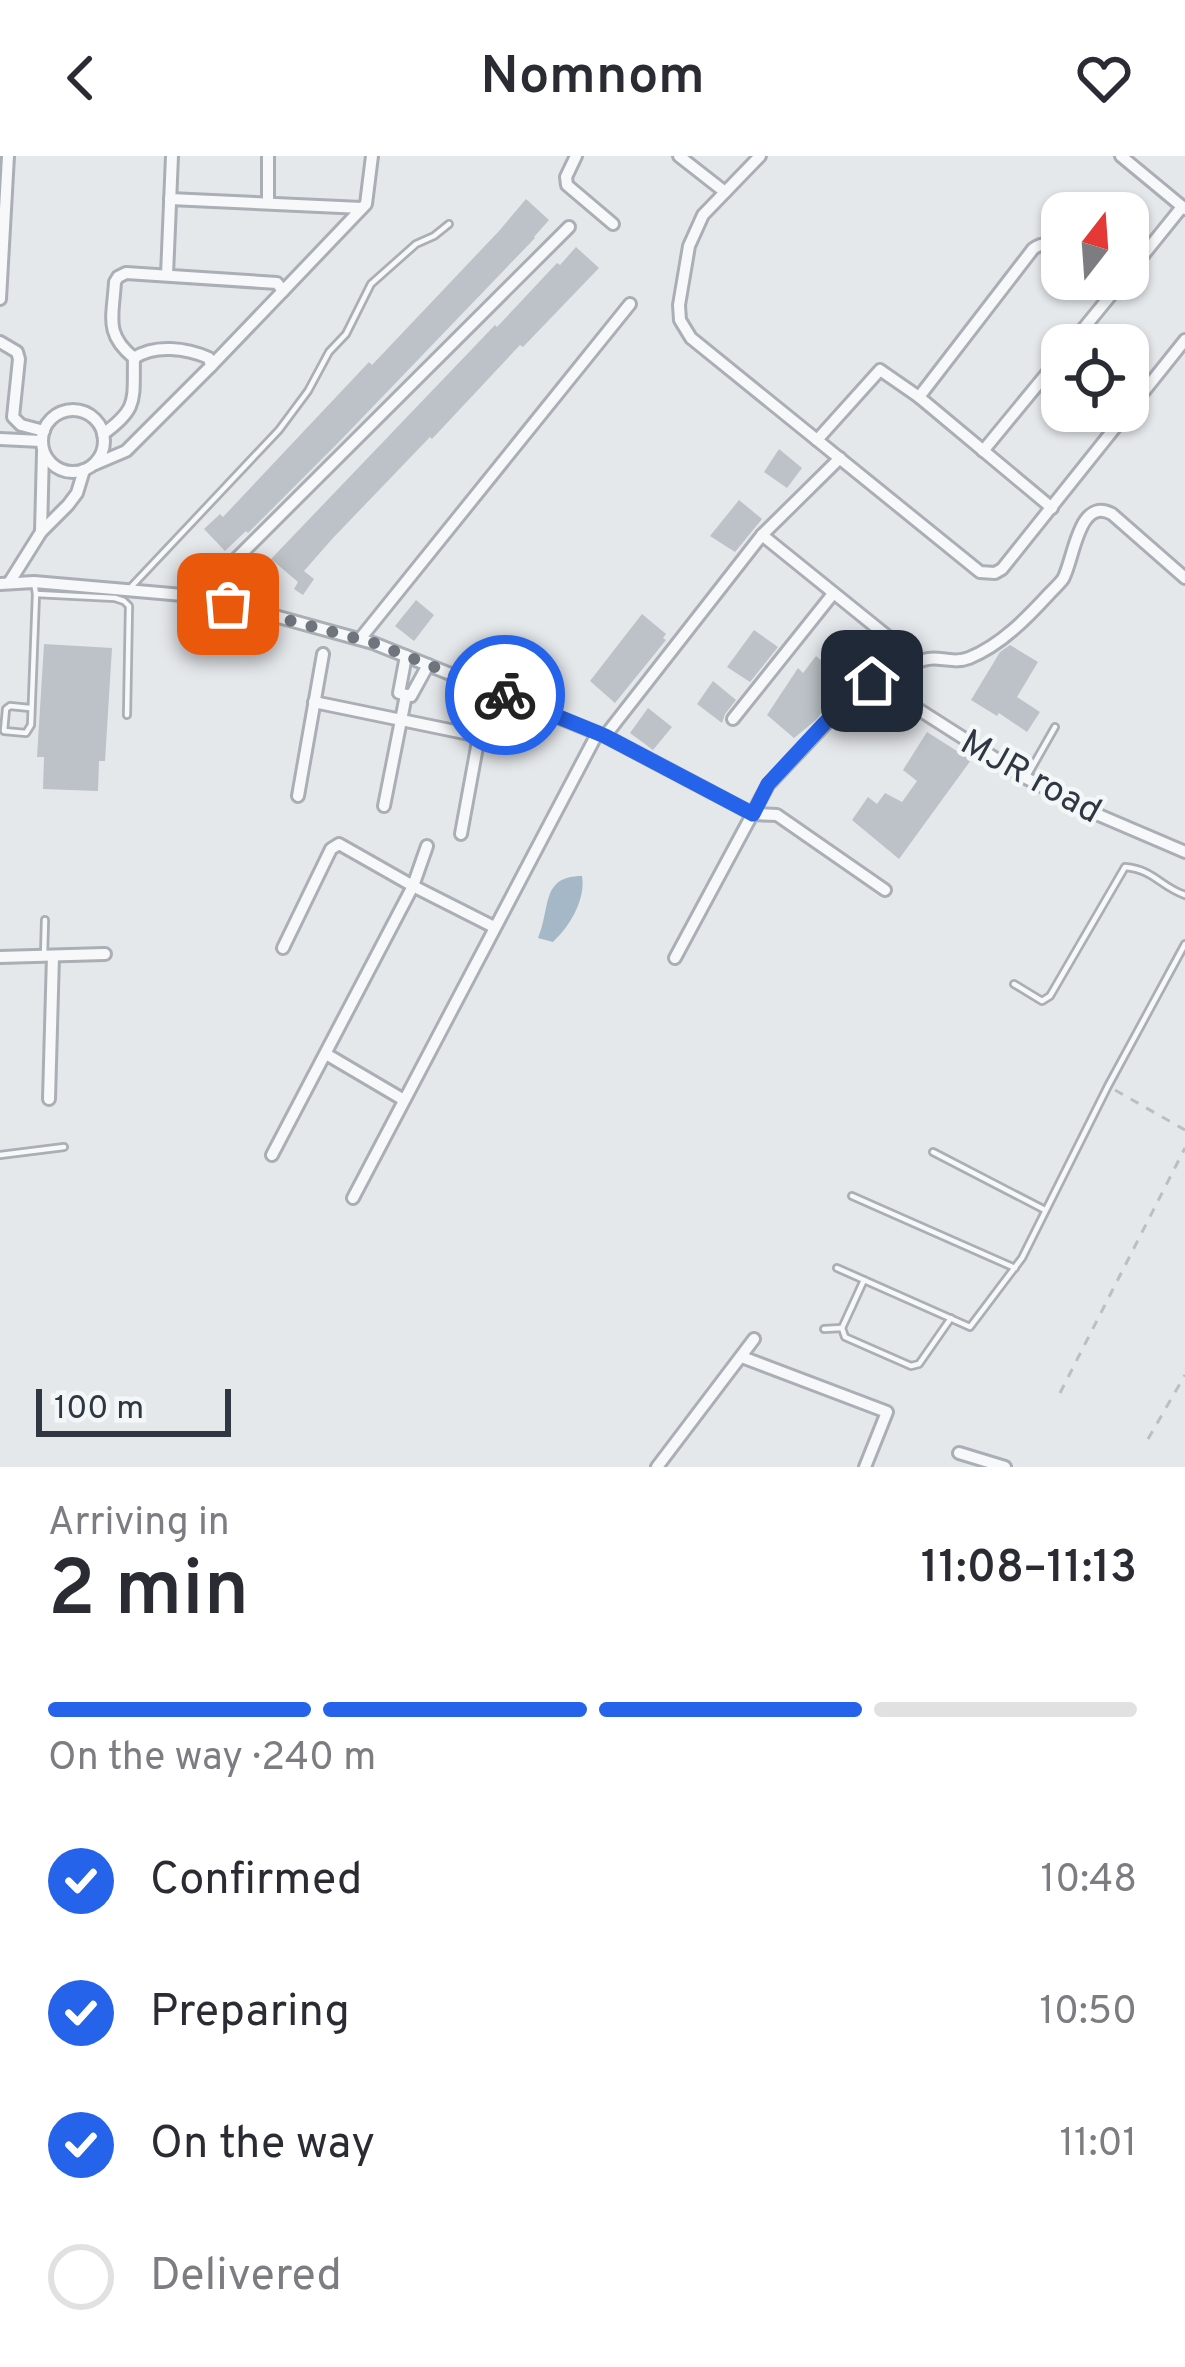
<!DOCTYPE html>
<html lang="en">
<head>
<meta charset="utf-8">
<style>
  body { margin:0; font-family:Overpass,sans-serif; background:#f7f7f7; color:#2b2b33; height:100vh; display:flex; flex-direction:column; font-size:45px; white-space:nowrap }
  * { box-sizing:border-box; margin:0 }
  p { font-size:39px; color:#7c7c81 }
  .icon { flex:none; width:66px; height:66px; fill:none; stroke:currentColor; stroke-width:2; stroke-linecap:round; stroke-linejoin:round }
  .map { position:relative; height:1311px; overflow:hidden }
  .details { display:flex; flex-direction:column; background:#fff; flex:1 }
  .details>* { flex:none }
  .needle { width:78px; rotate:17deg }
  .fabs { position:absolute; left:1041px; top:36px; display:grid; gap:24px }
  .fabs a { display:grid; place-items:center; width:108px; height:108px; border-radius:24px; background:#fff; box-shadow:0 3px 9px #0004; font-size:60px }
  .scale { position:absolute; left:36px; bottom:30px; width:195px; box-sizing:border-box; padding-left:12px; border:6px solid #2e3742; border-top:0; font-size:33px; line-height:42px; white-space:nowrap; color:#2e3742; -webkit-text-stroke:9px #f4f7f8; paint-order:stroke }
  .pin { position:absolute; display:grid; place-items:center; width:102px; height:102px; color:#fff; margin:-51px; border-radius:24px; box-shadow:0 6px 18px #0006 }
  .courier { position:absolute; display:grid; place-items:center; width:120px; height:120px; margin:-60px; border:9px solid #2563eb; border-radius:50%; background:#fff; color:#222; box-shadow:0 3px 15px #0007 }
  .head em { font-style:normal; font-weight:600 }
  .head div { display:flex; flex-direction:column-reverse }
  .head { display:flex; align-items:center; justify-content:space-between; height:204px; padding:0 48px }
  h1 { font-size:78px; font-weight:600; line-height:90px }
  .bar { display:grid; grid-template-columns:repeat(4,1fr); gap:18px 12px; align-content:center; height:144px; padding:0 48px }
  .bar i { height:15px; border-radius:9px; background:#e1e1e2 }
  .bar .active { background:#2563eb }
  .bar p { grid-column:span 4 }
  ol { padding:0 48px; list-style:none }
  li { display:flex; align-items:center; gap:36px; height:132px }
  li p { margin-inline-start:auto }
  li .icon { padding:12px; border-radius:50%; background:#2563eb; color:#fff; stroke-width:4 }
  li:last-child { color:#7c7c81 }
  li i { width:66px; height:66px; border:6px solid #e1e1e2; border-radius:50% }
  header { display:flex; justify-content:space-between; align-items:center; height:156px; padding:0 48px; background:#fff; font-size:54px; font-weight:600 }
  .map>svg:first-child { display:block }
</style>
</head>
<body>
<header><svg class="icon" aria-label="back" viewBox="0 0 24 24"><path d="M15 5l-7 7 7 7"/></svg>Nomnom<svg class="icon" aria-label="heart" viewBox="0 0 24 24"><path d="M12 20l-8-8c-3-5 5-10 8-4 3-6 11-1 8 4z"/></svg></header>
<div class="map">
<svg width="1185" height="1311" viewBox="0 0 1185 1311">
  <rect width="100%" height="100%" fill="#e5e8eb"/>
  <path fill="#a4b8c7" d="M582,720c4,23 -12,50 -29,66l-15,-4c13,-29 2,-62 44,-62z"/>
  <g fill="#bcc2c7">
    <polygon points="526,43 549,64 534,81 535,82 338,287 248,377 246,375 225,395 204,373 220,358 223,361 369,206 372,209 499,75"/>
    <polygon points="576,91 599,112 523,191 520,189 432,283 430,281 333,382 304,415 314,423 303,439 294,433 298,426 271,403 495,169 497,171 557,107 560,109"/>
    <polygon points="779,293 802,312 787,332 764,316"/>
    <polygon points="739,344 762,363 735,396 710,380"/>
    <polygon points="416,444 434,459 414,485 395,470"/>
    <polygon points="642,458 666,478 663,482 666,484 615,547 590,525"/>
    <polygon points="754,474 778,491 750,526 727,511"/>
    <polygon points="44,488 112,492 105,605 99,605 98,635 43,633 44,601 37,601"/>
    <polygon points="1010,489 1038,506 1017,541 1040,556 1027,576 999,557 997,560 971,544 1000,496"/>
    <polygon points="816,500 847,526 816,564 794,582 767,559 798,512 803,517"/>
    <polygon points="713,525 736,544 725,558 722,567 697,548"/>
    <polygon points="648,552 672,571 653,594 630,577"/>
    <polygon points="927,576 971,604 899,703 852,664 868,641 877,648 885,637 902,646 917,625 903,614"/>
  </g>
  <g fill="none" stroke-linecap="round" stroke-linejoin="round">
    <defs>
      <g id="service">
        <polyline points="131,431 279,274 308,235 329,196 346,178 371,128 416,88 434,80 449,68"/>
        <polyline points="36,438 115,442 124,445 129,450 127,559"/>
        <polyline points="30,552 10,550 6,553 4,575 26,577 31,569 36,438 34,426"/>
        <polyline points="1026,622 1055,571"/>
        <polyline points="44,800 45,764"/>
        <path d="M1014,828l28,17 8,-5 75,-129c30,3 34,19 60,28"/>
        <polyline points="933,996 1045,1054"/>
        <polyline points="0,999 64,991"/>
        <polyline points="852,1040 1015,1112"/>
        <polyline points="837,1112 970,1171 1022,1102 1108,930 1185,788"/>
        <polyline points="864,1124 842,1172 845,1181 911,1210 919,1208 951,1162"/>
        <polyline points="824,1173 842,1172"/>
      </g>
      <g id="minor">
        <polyline points="576,0 566,21 567,29 613,68"/>
        <polyline points="679,0 725,36"/>
        <polyline points="760,0 703,59 689,90 679,149 680,164 691,182 980,416 995,417 1002,413 1185,184"/>
        <polyline points="1121,0 1185,53"/>
        <polyline points="170,43 362,52"/>
        <polyline points="268,47 268,0"/>
        <polyline points="1128,118 1182,51"/>
        <polyline points="167,119 172,0"/>
        <polyline points="1096,123 1114,136"/>
        <polyline points="283,135 366,48 372,0"/>
        <polyline points="0,143 8,0"/>
        <polyline points="0,186 17,196 19,203 13,261 21,269 44,275"/>
        <polyline points="1070,189 1124,123"/>
        <path d="M134,202c-30,-24 -21,-41 -19,-76l3,-5 8,-4 151,10 6,8 -72,75"/>
        <path d="M919,241l114,-148c11,-8 18,-5 29,3"/>
        <circle cx="73" cy="285" r="31"/>
        <polyline points="0,283 41,285"/>
        <polyline points="817,284 880,214 919,241 1052,352"/>
        <polyline points="983,295 1062,199"/>
        <path d="M93,309l33,-14 85,-85 -2,-8c-23,-10 -54,-14 -75,0 -1,42 5,50 -31,76"/>
        <polyline points="41,376 43,296"/>
        <polyline points="762,379 892,484 872,506"/>
        <polyline points="9,427 41,376 68,349 77,337 84,314"/>
        <polyline points="0,428 34,426 206,441 373,487 605,580 753,658 777,659 885,734"/>
        <polyline points="206,441 222,417 569,71"/>
        <polyline points="360,483 630,148"/>
        <polyline points="406,500 399,537 411,540 428,509"/>
        <path d="M885,532c16,-16 32,-33 56,-29 11,1 17,3 28,-1 32,-13 58,-40 81,-65 3,-3 10,-10 13,-14 11,-19 15,-83 49,-65l73,64"/>
        <polyline points="314,546 479,580 461,678"/>
        <polyline points="733,563 832,439"/>
        <polyline points="605,580 762,379 840,302"/>
        <polyline points="298,640 323,498"/>
        <polyline points="384,650 406,539"/>
        <polyline points="283,792 331,693 339,688 413,730 494,771"/>
        <polyline points="0,801 105,798"/>
        <polyline points="675,802 768,629 867,524 885,532 1026,622 1101,660 1185,696"/>
        <polyline points="326,898 404,944"/>
        <polyline points="49,943 53,800"/>
        <polyline points="272,999 413,730 427,690"/>
        <polyline points="353,1042 597,578"/>
        <polyline points="742,1201 887,1256 865,1311"/>
        <polyline points="959,1297 1005,1311"/>
        <polyline points="657,1311 754,1183"/>
      </g>
    </defs>
    <use href="#service" stroke="#aaafb5" stroke-width="10"/>
    <use href="#minor" stroke="#aaafb5" stroke-width="16"/>
    <g stroke="#bbbec3" stroke-width="3" stroke-dasharray="9 9" stroke-linecap="butt">
      <polyline points="1115,934 1185,974"/>
      <polyline points="1060,1237 1185,992"/>
      <polyline points="1148,1283 1185,1219"/>
    </g>
    <use href="#service" stroke="#f7f8fa" stroke-width="4.5"/>
    <use href="#minor" stroke="#f7f8fa" stroke-width="10"/>
  </g>
  <g fill="none" stroke-linecap="round" stroke-linejoin="round">
    <polyline stroke="#6e757d" stroke-width="12" stroke-dasharray="0 21.6" points="228,448 374,487 505,539"/>
    <polyline stroke="#2563eb" stroke-width="15" points="505,539 605,580 753,658 768,628 862,527 872,525"/>
  </g>
  <g text-anchor="middle" stroke-width="9" stroke-linejoin="round" paint-order="stroke">
    <g font-size="36" fill="#2e3742" stroke="#f4f7f8">
      <text transform="translate(1032 619) rotate(29)" y="13">MJR road</text>
    </g>
  </g>
</svg>
<div class="fabs">
<a><svg class="needle" viewBox="-14 -14 28 28"><path d="M0-13l5 13h-10z" fill="#e53935"/><path d="M0 13l5-13h-10z" fill="#7c7c81"/></svg></a>
<a><svg class="icon" aria-label="locate" viewBox="0 0 24 24"><circle cx="12" cy="12" r="6"/><path d="M12 2v4M12 18v4M2 12h4M18 12h4"/></svg></a>
</div>
<div class="scale">100 m</div>
<div class="pin" style="left:228px;top:448px;background:#ea580c"><svg class="icon" aria-label="bag" viewBox="0 0 24 24"><path d="M5 8h14l-1 12H6zM9 8a3 3 0 0 1 6 0"/></svg></div>
<div class="pin" style="left:872px;top:525px;background:#1f2937"><svg class="icon" aria-label="home" viewBox="0 0 24 24"><path d="M3 11l9-7 9 7M6 9v11h12V9"/></svg></div>
<div class="courier" style="left:505px;top:539px"><svg class="icon" aria-label="bike" viewBox="0 0 24 24"><circle cx="6" cy="16" r="4"/><circle cx="18" cy="16" r="4"/><path d="M6 16l4-8h5l3 8M10 8l3 8H6M13 5h3"/></svg></div>
</div>
<section class="details">
<div class="head"><div><h1>2 min</h1><p>Arriving in</p></div><em>11:08–11:13</em></div>
<div class="bar"><i class="active"></i><i class="active"></i><i class="active"></i><i></i><p>On the way · 240 m</p></div>
<ol>
<li><svg class="icon" aria-label="check" viewBox="0 0 24 24"><path d="M5 12l5 5 9-10"/></svg>Confirmed<p>10:48</p></li>
<li><svg class="icon" aria-label="check" viewBox="0 0 24 24"><path d="M5 12l5 5 9-10"/></svg>Preparing<p>10:50</p></li>
<li><svg class="icon" aria-label="check" viewBox="0 0 24 24"><path d="M5 12l5 5 9-10"/></svg>On the way<p>11:01</p></li>
<li><i></i>Delivered</li>
</ol>
</section>
</body>
</html>
